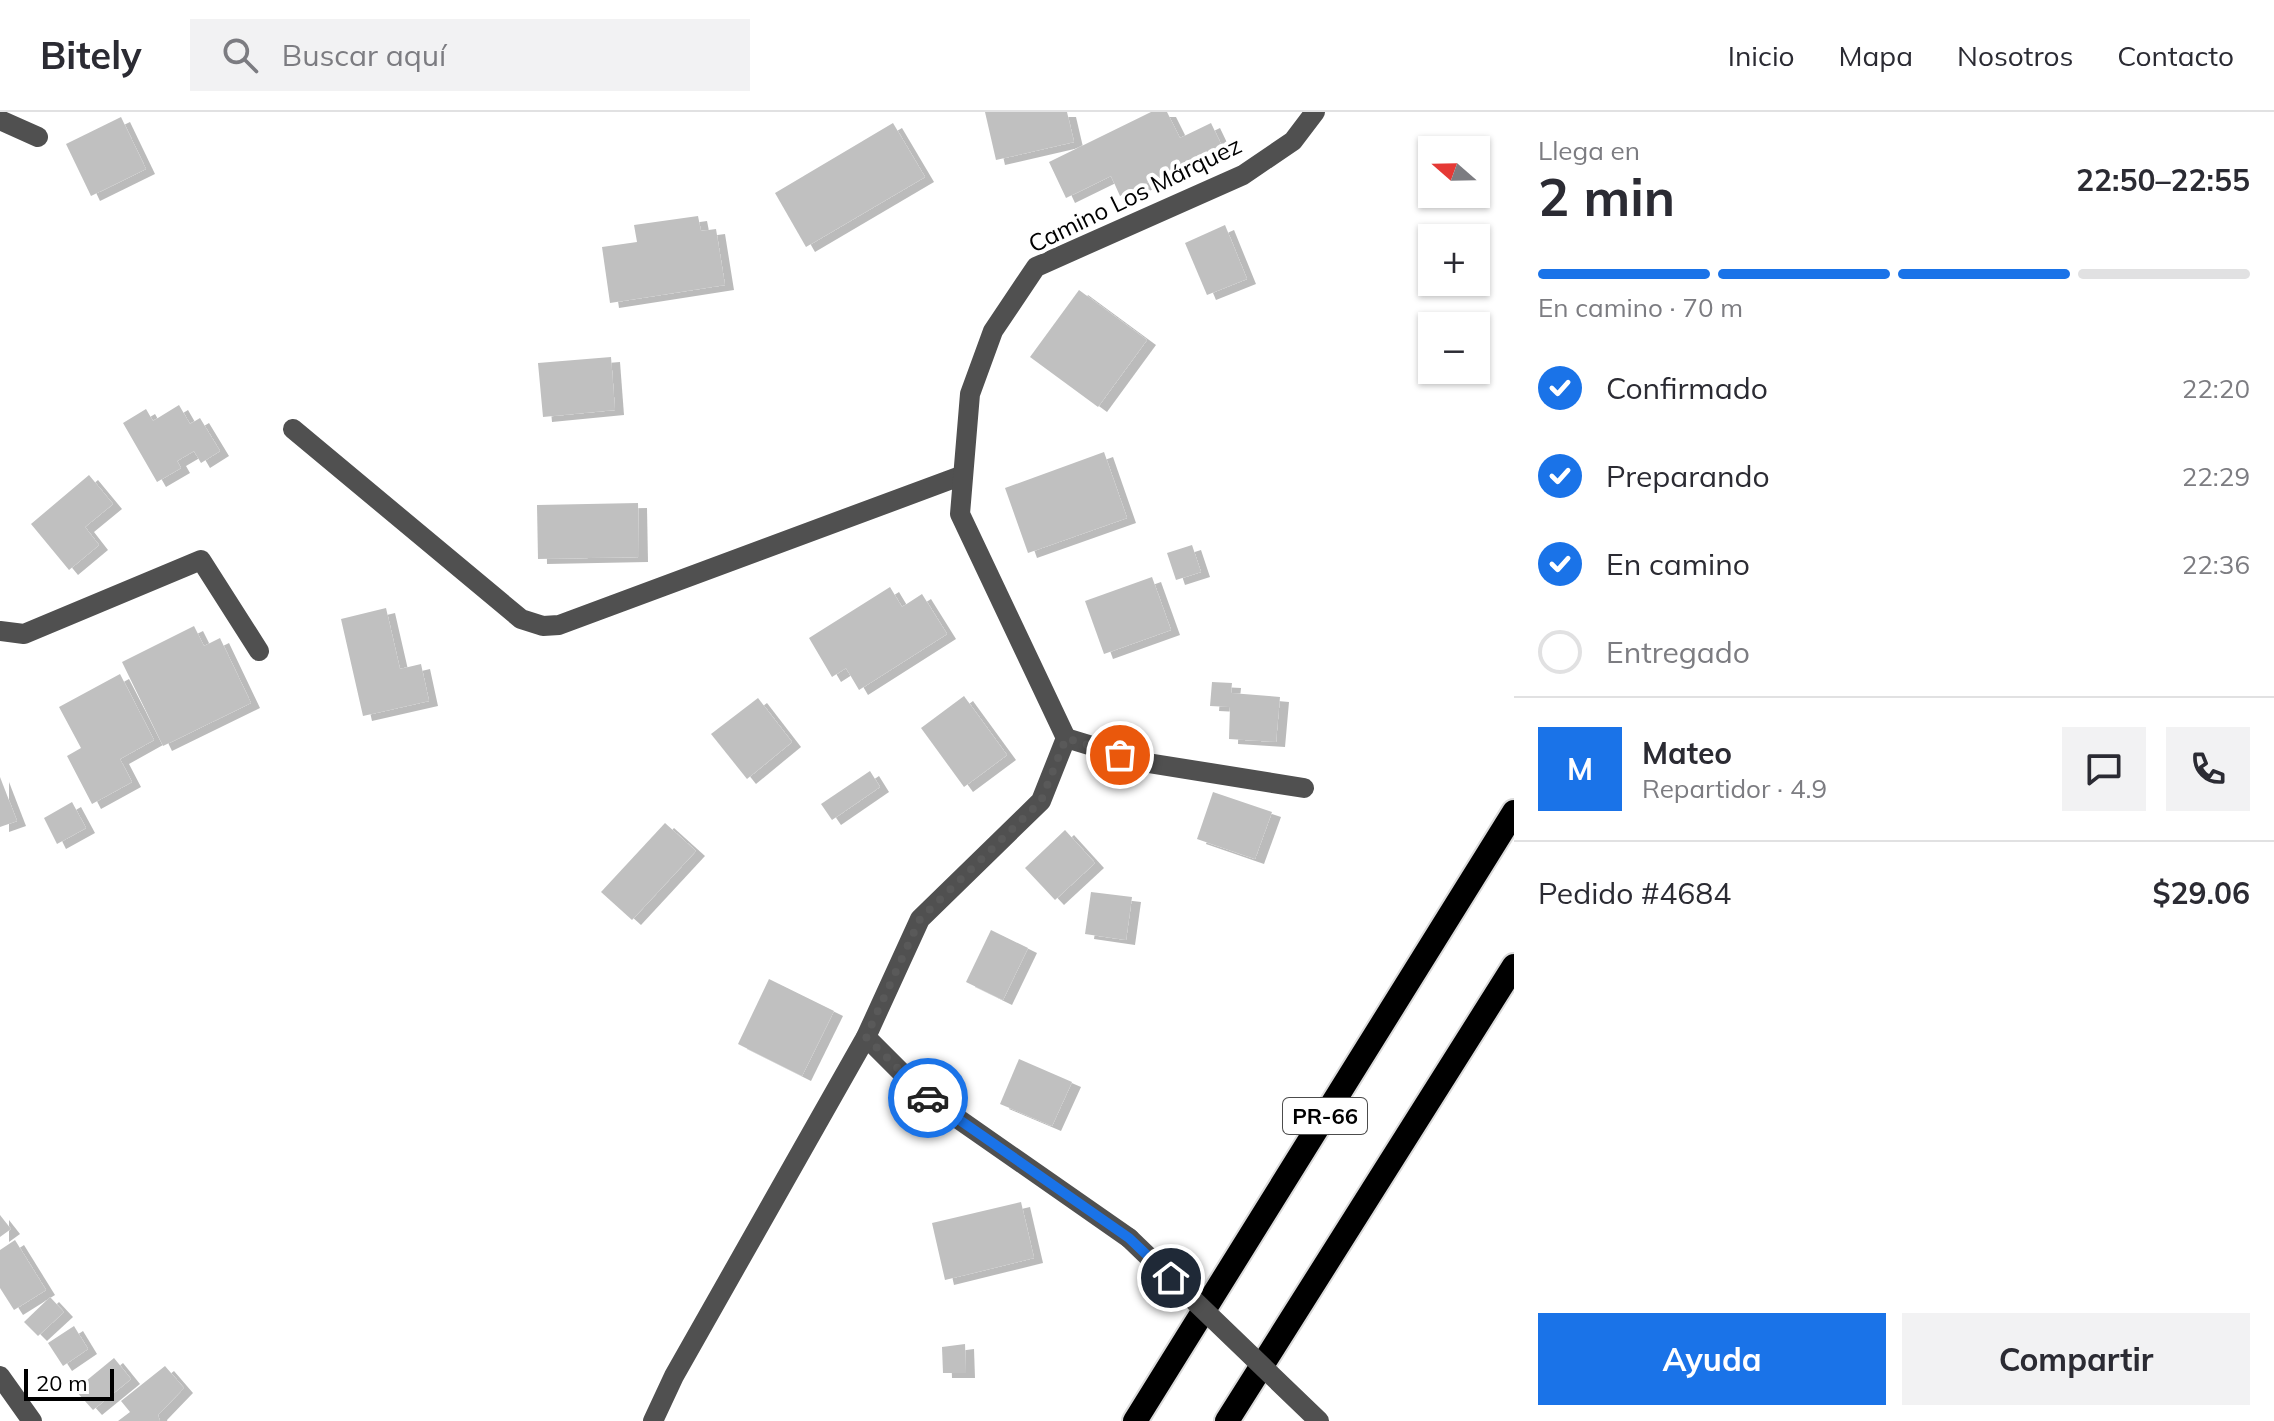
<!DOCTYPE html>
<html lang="es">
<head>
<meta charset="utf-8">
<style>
  body { margin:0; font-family:Mulish,sans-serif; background:#f2f2f3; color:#2b2b33; height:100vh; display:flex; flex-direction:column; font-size:30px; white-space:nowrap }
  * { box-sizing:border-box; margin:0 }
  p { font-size:26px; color:#7c7c81 }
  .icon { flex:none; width:44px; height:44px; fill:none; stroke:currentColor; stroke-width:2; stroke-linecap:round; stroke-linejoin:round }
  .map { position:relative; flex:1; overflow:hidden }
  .side { display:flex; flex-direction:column; background:#fff; width:760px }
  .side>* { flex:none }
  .needle { width:52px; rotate:290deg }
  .fabs { position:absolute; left:1418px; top:24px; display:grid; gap:16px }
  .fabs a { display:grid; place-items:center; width:72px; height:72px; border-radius:0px; background:#fff; box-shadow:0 2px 6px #0004; font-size:40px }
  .scale { position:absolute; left:24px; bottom:20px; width:90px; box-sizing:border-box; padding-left:8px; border:4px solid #000; border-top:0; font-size:22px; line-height:28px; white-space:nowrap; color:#000; -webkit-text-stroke:6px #fff; paint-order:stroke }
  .pin { position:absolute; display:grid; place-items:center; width:68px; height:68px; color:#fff; margin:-34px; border:4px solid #fff; border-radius:50%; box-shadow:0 2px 8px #0007 }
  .courier { position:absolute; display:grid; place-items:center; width:80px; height:80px; margin:-40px; border:6px solid #1a73e8; border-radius:50%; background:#fff; color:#222; box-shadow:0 2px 10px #0007 }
  .head em { font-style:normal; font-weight:700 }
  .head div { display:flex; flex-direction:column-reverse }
  .head { display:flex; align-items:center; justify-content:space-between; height:136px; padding:0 24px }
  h1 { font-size:52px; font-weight:700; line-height:60px }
  .bar { display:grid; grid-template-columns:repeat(4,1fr); gap:12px 8px; align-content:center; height:96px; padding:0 24px }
  .bar i { height:10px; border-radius:6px; background:#e1e1e2 }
  .bar .current { background:#1a73e8 }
  .bar p { grid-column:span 4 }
  .line { display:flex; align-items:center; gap:20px; padding:0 24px; border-top:2px solid #e1e1e2 }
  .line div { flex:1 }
  .round { display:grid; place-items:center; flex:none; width:84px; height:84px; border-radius:0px; background:#f2f2f3 }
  ol { padding:0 24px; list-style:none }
  li { display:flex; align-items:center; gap:24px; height:88px }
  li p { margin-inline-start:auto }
  li .icon { padding:8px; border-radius:50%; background:#1a73e8; color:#fff; stroke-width:4 }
  li:last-child { color:#7c7c81 }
  li i { width:44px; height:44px; border:4px solid #e1e1e2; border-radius:50% }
  .action { display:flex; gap:16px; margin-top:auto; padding:16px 24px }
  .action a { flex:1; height:92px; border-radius:0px; background:#1a73e8; color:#fff; font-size:32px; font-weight:700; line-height:92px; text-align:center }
  .action a+a { background:#f2f2f3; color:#2b2b33 }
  header { display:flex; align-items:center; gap:48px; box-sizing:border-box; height:112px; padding:0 40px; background:#fff; border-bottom:2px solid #e1e1e2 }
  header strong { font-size:38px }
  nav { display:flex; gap:44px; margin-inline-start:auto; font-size:28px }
  .search { width:560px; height:72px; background:#f2f2f3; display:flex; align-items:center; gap:20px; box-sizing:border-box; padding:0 28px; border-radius:0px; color:#7c7c81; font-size:30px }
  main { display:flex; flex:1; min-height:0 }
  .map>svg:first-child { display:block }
</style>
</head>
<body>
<header>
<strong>Bitely</strong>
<div class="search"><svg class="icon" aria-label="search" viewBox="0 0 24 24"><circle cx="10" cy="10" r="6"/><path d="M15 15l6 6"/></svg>Buscar aquí</div>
<nav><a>Inicio</a><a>Mapa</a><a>Nosotros</a><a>Contacto</a></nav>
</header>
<main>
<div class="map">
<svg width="1514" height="1309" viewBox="0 0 1514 1309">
  <defs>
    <filter id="shadow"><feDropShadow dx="9" dy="5" stdDeviation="0" flood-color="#0004"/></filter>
  </defs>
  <rect width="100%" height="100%" fill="#fff"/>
  <g fill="#c0c0c0" filter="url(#shadow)">
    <polygon points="985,0 1067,0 1074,30 996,48"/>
    <polygon points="1151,0 1167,0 1180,26 1211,11 1222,34 1120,84 1111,64 1066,86 1049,50"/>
    <polygon points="121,5 146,57 91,84 66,32"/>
    <polygon points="893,11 925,65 806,135 775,81"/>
    <polygon points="698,104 701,119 716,117 725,173 610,191 602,135 637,130 634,113"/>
    <polygon points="1225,113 1247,167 1207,183 1185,131"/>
    <polygon points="1079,178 1147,228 1098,295 1030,245"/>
    <polygon points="611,245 615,298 543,305 538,251"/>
    <polygon points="179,293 190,312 200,306 220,339 201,351 194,339 177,349 181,356 157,370 123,311 146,297 153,309"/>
    <polygon points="1104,340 1127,406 1028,441 1005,376"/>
    <polygon points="89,363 113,392 85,415 99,433 69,458 31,412"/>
    <polygon points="638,391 639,445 538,447 537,393"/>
    <polygon points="1192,433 1201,460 1176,468 1167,441"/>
    <polygon points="1152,465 1171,518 1104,542 1085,489"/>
    <polygon points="890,475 902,495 922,482 947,522 859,578 846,556 832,565 809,526"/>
    <polygon points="386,496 400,557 421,552 429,589 363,604 341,507"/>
    <polygon points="194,514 204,534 220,526 251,591 163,634 122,550"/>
    <polygon points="120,562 154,628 120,647 132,670 92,692 67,644 81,636 59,595"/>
    <polygon points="1212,570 1232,571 1231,581 1280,585 1276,630 1229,627 1230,595 1210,594"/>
    <polygon points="964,584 1007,643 964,675 921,616"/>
    <polygon points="758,586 792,630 747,667 711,622"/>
    <polygon points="870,659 880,675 832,708 821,692"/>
    <polygon points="0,665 17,709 0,715"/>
    <polygon points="1213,680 1272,700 1255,747 1197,727"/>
    <polygon points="72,690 86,716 57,732 44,706"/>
    <polygon points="665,711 696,739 632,808 601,780"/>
    <polygon points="1065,718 1095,751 1055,788 1025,756"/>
    <polygon points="1091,780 1132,785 1126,828 1085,822"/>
    <polygon points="991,818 1028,836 1003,888 966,870"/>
    <polygon points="769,867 834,899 802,964 738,932"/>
    <polygon points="1019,947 1072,970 1052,1014 1000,992"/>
    <polygon points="1021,1090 1034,1146 945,1168 932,1111"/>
    <polygon points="0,1103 11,1117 0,1125"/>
    <polygon points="15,1128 46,1178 14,1198 0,1176 0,1138"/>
    <polygon points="50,1185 64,1200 38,1224 24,1210"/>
    <polygon points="74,1214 88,1237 63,1254 48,1231"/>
    <polygon points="965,1232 966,1261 943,1261 942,1235"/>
    <polygon points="114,1246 131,1267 93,1298 75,1278"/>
    <polygon points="165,1254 184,1276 158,1303 160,1309 118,1309 130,1300 121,1289"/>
  </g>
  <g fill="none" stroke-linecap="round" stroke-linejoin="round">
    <defs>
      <g id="highway">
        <polyline points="1135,1309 1514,700"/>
        <polyline points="1227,1309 1514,854"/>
      </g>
    </defs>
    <use href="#highway" stroke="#dbdbdb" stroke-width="28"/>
    <g stroke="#505050" stroke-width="20">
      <polyline points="0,8 38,25"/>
      <polyline points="293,317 521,507 543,514 559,513 963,363"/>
      <polyline points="0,519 24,522 201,448 259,539"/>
      <polyline points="1066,626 1148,651 1304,676"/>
      <polyline points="866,925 924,983 1129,1126"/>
      <polyline points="0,1264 32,1309"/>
      <polyline points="653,1309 674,1264 866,925 920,807 1041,689 1066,626 960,402 970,282 993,219 1036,155 1243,63 1293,29 1315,0"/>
    </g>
    <use href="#highway" stroke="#000" stroke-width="24"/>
    <polyline stroke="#505050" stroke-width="20" points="1129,1126 1319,1309"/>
  </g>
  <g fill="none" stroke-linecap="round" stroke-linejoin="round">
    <polyline stroke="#595959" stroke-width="8" stroke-dasharray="0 14.4" points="928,986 866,925 920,807 1041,689 1066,626 1120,643"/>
    <polyline stroke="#1a73e8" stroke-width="10" points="928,986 1129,1126 1171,1166"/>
  </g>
  <g text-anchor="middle" stroke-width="8" stroke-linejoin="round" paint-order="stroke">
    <rect fill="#fff" stroke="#4c4c4c" stroke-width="2" x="1283" y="986" width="84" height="36" rx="6"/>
    <g font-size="22" font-weight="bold" fill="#000">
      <text x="1325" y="1012">PR-66</text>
    </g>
    <g font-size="24" fill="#000" stroke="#fff">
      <text transform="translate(1135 83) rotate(-26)" y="8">Camino Los Márquez</text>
    </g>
  </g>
</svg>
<div class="fabs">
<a><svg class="needle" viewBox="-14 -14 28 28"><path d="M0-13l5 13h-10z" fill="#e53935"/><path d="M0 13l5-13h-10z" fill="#7c7c81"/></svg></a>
<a>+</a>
<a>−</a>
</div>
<div class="scale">20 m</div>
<div class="pin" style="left:1120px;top:643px;background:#ea580c"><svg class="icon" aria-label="bag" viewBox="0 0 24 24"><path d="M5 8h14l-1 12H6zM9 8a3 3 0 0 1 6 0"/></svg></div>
<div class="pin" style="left:1171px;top:1166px;background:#1f2937"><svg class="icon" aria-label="home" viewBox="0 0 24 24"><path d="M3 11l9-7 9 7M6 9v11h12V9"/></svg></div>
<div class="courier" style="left:928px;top:986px"><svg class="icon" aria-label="car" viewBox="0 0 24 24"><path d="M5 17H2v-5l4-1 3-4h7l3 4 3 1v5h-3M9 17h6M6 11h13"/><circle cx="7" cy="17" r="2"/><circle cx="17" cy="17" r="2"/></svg></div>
</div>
<section class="side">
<div class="head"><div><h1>2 min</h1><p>Llega en</p></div><em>22:50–22:55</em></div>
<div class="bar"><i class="current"></i><i class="current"></i><i class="current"></i><i></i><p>En camino · 70 m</p></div>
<ol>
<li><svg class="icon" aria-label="check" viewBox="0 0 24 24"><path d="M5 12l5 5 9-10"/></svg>Confirmado<p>22:20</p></li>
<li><svg class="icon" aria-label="check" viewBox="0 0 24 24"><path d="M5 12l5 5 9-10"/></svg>Preparando<p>22:29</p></li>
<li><svg class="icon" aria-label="check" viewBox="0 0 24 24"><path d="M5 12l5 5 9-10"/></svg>En camino<p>22:36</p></li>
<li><i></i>Entregado</li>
</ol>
<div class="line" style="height:144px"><b class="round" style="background:#1a73e8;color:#fff">M</b><div><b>Mateo</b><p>Repartidor · 4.9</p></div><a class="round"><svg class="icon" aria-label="chat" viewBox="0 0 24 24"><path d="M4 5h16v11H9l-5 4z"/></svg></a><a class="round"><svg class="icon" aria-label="phone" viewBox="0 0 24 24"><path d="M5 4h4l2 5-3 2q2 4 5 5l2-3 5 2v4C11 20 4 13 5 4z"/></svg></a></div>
<div class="line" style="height:104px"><div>Pedido #4684</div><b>$29.06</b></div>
<div class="action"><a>Ayuda</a><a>Compartir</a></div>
</section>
</main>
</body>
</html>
